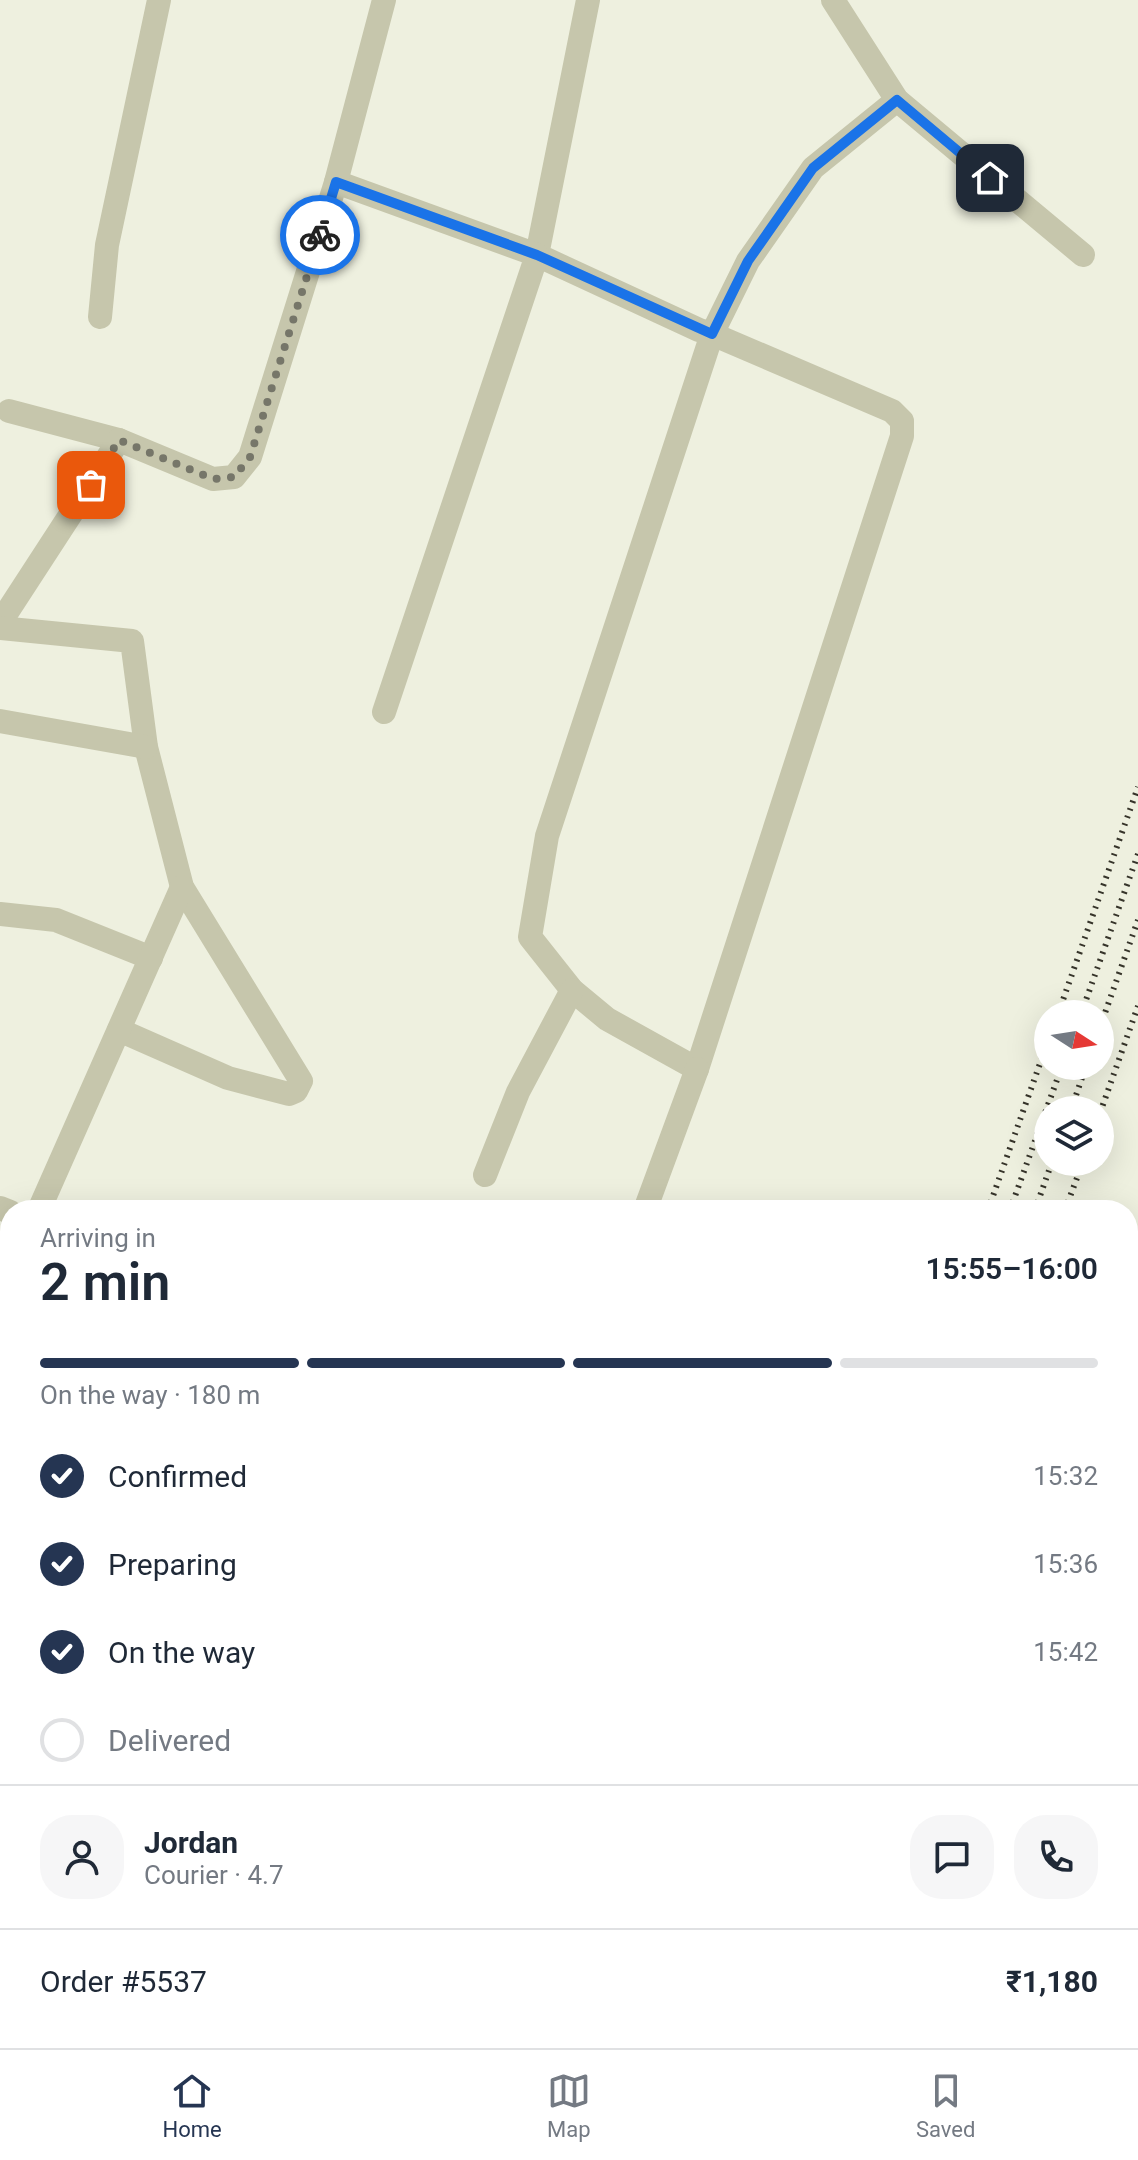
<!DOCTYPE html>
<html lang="en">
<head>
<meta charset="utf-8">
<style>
  body { margin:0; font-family:Roboto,sans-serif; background:#f6f6f7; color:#1f2937; height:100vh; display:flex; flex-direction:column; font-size:30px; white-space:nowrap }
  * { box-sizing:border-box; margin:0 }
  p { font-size:26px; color:#747a83 }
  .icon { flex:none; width:44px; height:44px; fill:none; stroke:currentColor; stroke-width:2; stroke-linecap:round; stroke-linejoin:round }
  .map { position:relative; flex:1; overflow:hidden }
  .drawer { position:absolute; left:0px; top:1200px; width:1138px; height:848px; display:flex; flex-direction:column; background:#fff; border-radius:32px 32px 0 0; box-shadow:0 8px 32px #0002 }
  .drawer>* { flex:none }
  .needle { width:52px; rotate:102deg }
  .fabs { position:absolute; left:1034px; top:1000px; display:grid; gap:16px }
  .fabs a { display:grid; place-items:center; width:80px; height:80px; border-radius:50%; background:#fff; box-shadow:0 8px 32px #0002; font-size:40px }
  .pin { position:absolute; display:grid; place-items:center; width:68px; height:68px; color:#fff; margin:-34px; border-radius:16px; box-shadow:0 4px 12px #0006 }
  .courier { position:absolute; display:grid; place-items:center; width:80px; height:80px; margin:-40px; border:6px solid #1a73e8; border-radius:50%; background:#fff; color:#222; box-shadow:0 2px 10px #0007 }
  .headline em { font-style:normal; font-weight:600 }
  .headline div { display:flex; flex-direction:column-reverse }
  .headline { display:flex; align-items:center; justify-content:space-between; height:136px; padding:0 40px }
  h1 { font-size:52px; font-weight:600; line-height:60px }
  .bar { display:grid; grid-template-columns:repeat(4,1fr); gap:12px 8px; align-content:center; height:96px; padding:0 40px }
  .bar i { height:10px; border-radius:6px; background:#e0e1e3 }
  .bar .on { background:#253552 }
  .bar p { grid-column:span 4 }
  .line { display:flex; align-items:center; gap:20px; padding:0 40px; border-top:2px solid #e0e1e3 }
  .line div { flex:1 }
  .round { display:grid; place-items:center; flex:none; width:84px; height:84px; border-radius:32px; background:#f6f6f7 }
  ol { padding:0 40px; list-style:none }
  li { display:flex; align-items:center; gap:24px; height:88px }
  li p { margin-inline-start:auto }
  li .icon { padding:8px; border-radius:50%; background:#253552; color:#fff; stroke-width:4 }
  li:last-child { color:#747a83 }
  li i { width:44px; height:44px; border:4px solid #e0e1e3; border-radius:50% }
  .tab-bar { display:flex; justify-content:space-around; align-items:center; height:112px; border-top:2px solid #e0e1e3; background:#fff; font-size:22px; color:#747a83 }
  .tab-bar a { display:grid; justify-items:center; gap:4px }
  .tab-bar .on { color:#253552 }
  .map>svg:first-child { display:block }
</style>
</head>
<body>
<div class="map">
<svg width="1138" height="2048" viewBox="0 0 1138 2048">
  <rect width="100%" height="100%" fill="#eef0df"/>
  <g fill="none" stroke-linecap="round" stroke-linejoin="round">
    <g stroke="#c6c6ac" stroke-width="24">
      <polyline points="588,0 537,255 699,330 712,334 748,261 813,168 897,100"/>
      <polyline points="833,0 897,100 1083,255"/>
      <polyline points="336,182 537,255 384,712"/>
      <polyline points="100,317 107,245 159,0"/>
      <polygon points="712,334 892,411 902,421 902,436 697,1069 607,1019 572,990 530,937 547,836"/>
      <polyline points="9,411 119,440 213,479 234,477 250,457 336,182 384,0"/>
      <polyline points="0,623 119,440"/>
      <polyline points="0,628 132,641 146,747 182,887 301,1081 296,1091 289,1094 228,1078 119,1030"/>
      <polyline points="0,721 146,747"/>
      <polyline points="0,914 56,920 151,958"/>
      <polyline points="485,1175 518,1092 572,990"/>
      <polyline points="0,1208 10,1212"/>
      <polyline points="39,1210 182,887"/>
      <polyline points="645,1210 697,1069"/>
      <polyline points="0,1330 10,1298"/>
      <polyline points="0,1689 10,1692"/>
      <polyline points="1128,1791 1138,1794"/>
      <polyline points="908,2038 917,2041 945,2038"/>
      <polyline points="245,2048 258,2038"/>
    </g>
    <g stroke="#36342a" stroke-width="6" stroke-dasharray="2 6" stroke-linecap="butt">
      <polyline points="1058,1014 1138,787"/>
      <polyline points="1081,1014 1138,854"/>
      <polyline points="1100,1027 1138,920"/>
      <polyline points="1071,1110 1086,1066"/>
      <polyline points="1100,1113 1138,1006"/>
      <polyline points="988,1210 1048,1041"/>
      <polyline points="1010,1210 1062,1066"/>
      <polyline points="1035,1210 1052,1162"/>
      <polyline points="1065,1210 1083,1162"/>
      <polyline points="670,2048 674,2038"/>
      <polyline points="693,2048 696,2038"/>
      <polyline points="719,2048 723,2038"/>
      <polyline points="750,2048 754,2038"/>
    </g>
  </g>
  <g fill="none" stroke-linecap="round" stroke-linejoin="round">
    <polyline stroke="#767669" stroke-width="8" stroke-dasharray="0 14.4" points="91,485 119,440 213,479 234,477 250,457 320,235"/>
    <polyline stroke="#1a73e8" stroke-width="10" points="320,235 336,182 537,255 712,334 748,261 813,168 897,100 990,178"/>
  </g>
</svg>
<div class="fabs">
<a><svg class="needle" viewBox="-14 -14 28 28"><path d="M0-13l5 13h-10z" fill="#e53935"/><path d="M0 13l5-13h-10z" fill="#747a83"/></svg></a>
<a><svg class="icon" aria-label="layers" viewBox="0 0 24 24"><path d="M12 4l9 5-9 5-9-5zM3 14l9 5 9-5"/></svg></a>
</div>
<div class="pin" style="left:91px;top:485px;background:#ea580c"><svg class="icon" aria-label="bag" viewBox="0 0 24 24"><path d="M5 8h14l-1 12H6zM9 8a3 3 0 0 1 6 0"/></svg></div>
<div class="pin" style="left:990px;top:178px;background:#1f2937"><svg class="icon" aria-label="home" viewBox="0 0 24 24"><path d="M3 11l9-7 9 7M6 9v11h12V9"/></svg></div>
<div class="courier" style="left:320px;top:235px"><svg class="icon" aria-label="bike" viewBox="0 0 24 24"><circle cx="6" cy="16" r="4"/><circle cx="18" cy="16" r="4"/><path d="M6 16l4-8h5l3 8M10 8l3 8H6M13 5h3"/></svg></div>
<section class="drawer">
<div class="headline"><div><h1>2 min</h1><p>Arriving in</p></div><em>15:55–16:00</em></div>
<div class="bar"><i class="on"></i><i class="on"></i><i class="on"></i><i></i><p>On the way · 180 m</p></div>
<ol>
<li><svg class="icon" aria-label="check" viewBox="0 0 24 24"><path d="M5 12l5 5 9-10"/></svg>Confirmed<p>15:32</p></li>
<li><svg class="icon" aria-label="check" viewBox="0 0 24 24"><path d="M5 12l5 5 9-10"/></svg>Preparing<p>15:36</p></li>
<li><svg class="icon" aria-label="check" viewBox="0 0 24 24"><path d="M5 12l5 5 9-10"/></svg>On the way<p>15:42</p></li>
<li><i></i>Delivered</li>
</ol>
<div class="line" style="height:144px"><a class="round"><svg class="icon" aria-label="person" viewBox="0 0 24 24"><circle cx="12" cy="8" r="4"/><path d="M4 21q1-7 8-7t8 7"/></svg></a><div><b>Jordan</b><p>Courier · 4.7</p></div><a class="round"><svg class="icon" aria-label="chat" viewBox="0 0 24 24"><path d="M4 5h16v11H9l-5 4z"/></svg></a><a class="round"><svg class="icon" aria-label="phone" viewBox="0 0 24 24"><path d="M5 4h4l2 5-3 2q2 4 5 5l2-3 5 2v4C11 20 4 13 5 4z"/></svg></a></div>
<div class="line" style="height:104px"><div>Order #5537</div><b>₹1,180</b></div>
</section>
</div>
<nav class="tab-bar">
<a class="on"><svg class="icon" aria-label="home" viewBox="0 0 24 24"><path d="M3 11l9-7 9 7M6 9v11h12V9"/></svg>Home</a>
<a><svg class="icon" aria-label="map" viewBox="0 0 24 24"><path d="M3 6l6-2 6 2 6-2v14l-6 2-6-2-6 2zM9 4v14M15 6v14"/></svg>Map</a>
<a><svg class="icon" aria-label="saved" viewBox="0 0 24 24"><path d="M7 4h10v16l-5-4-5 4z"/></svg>Saved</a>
</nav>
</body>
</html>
